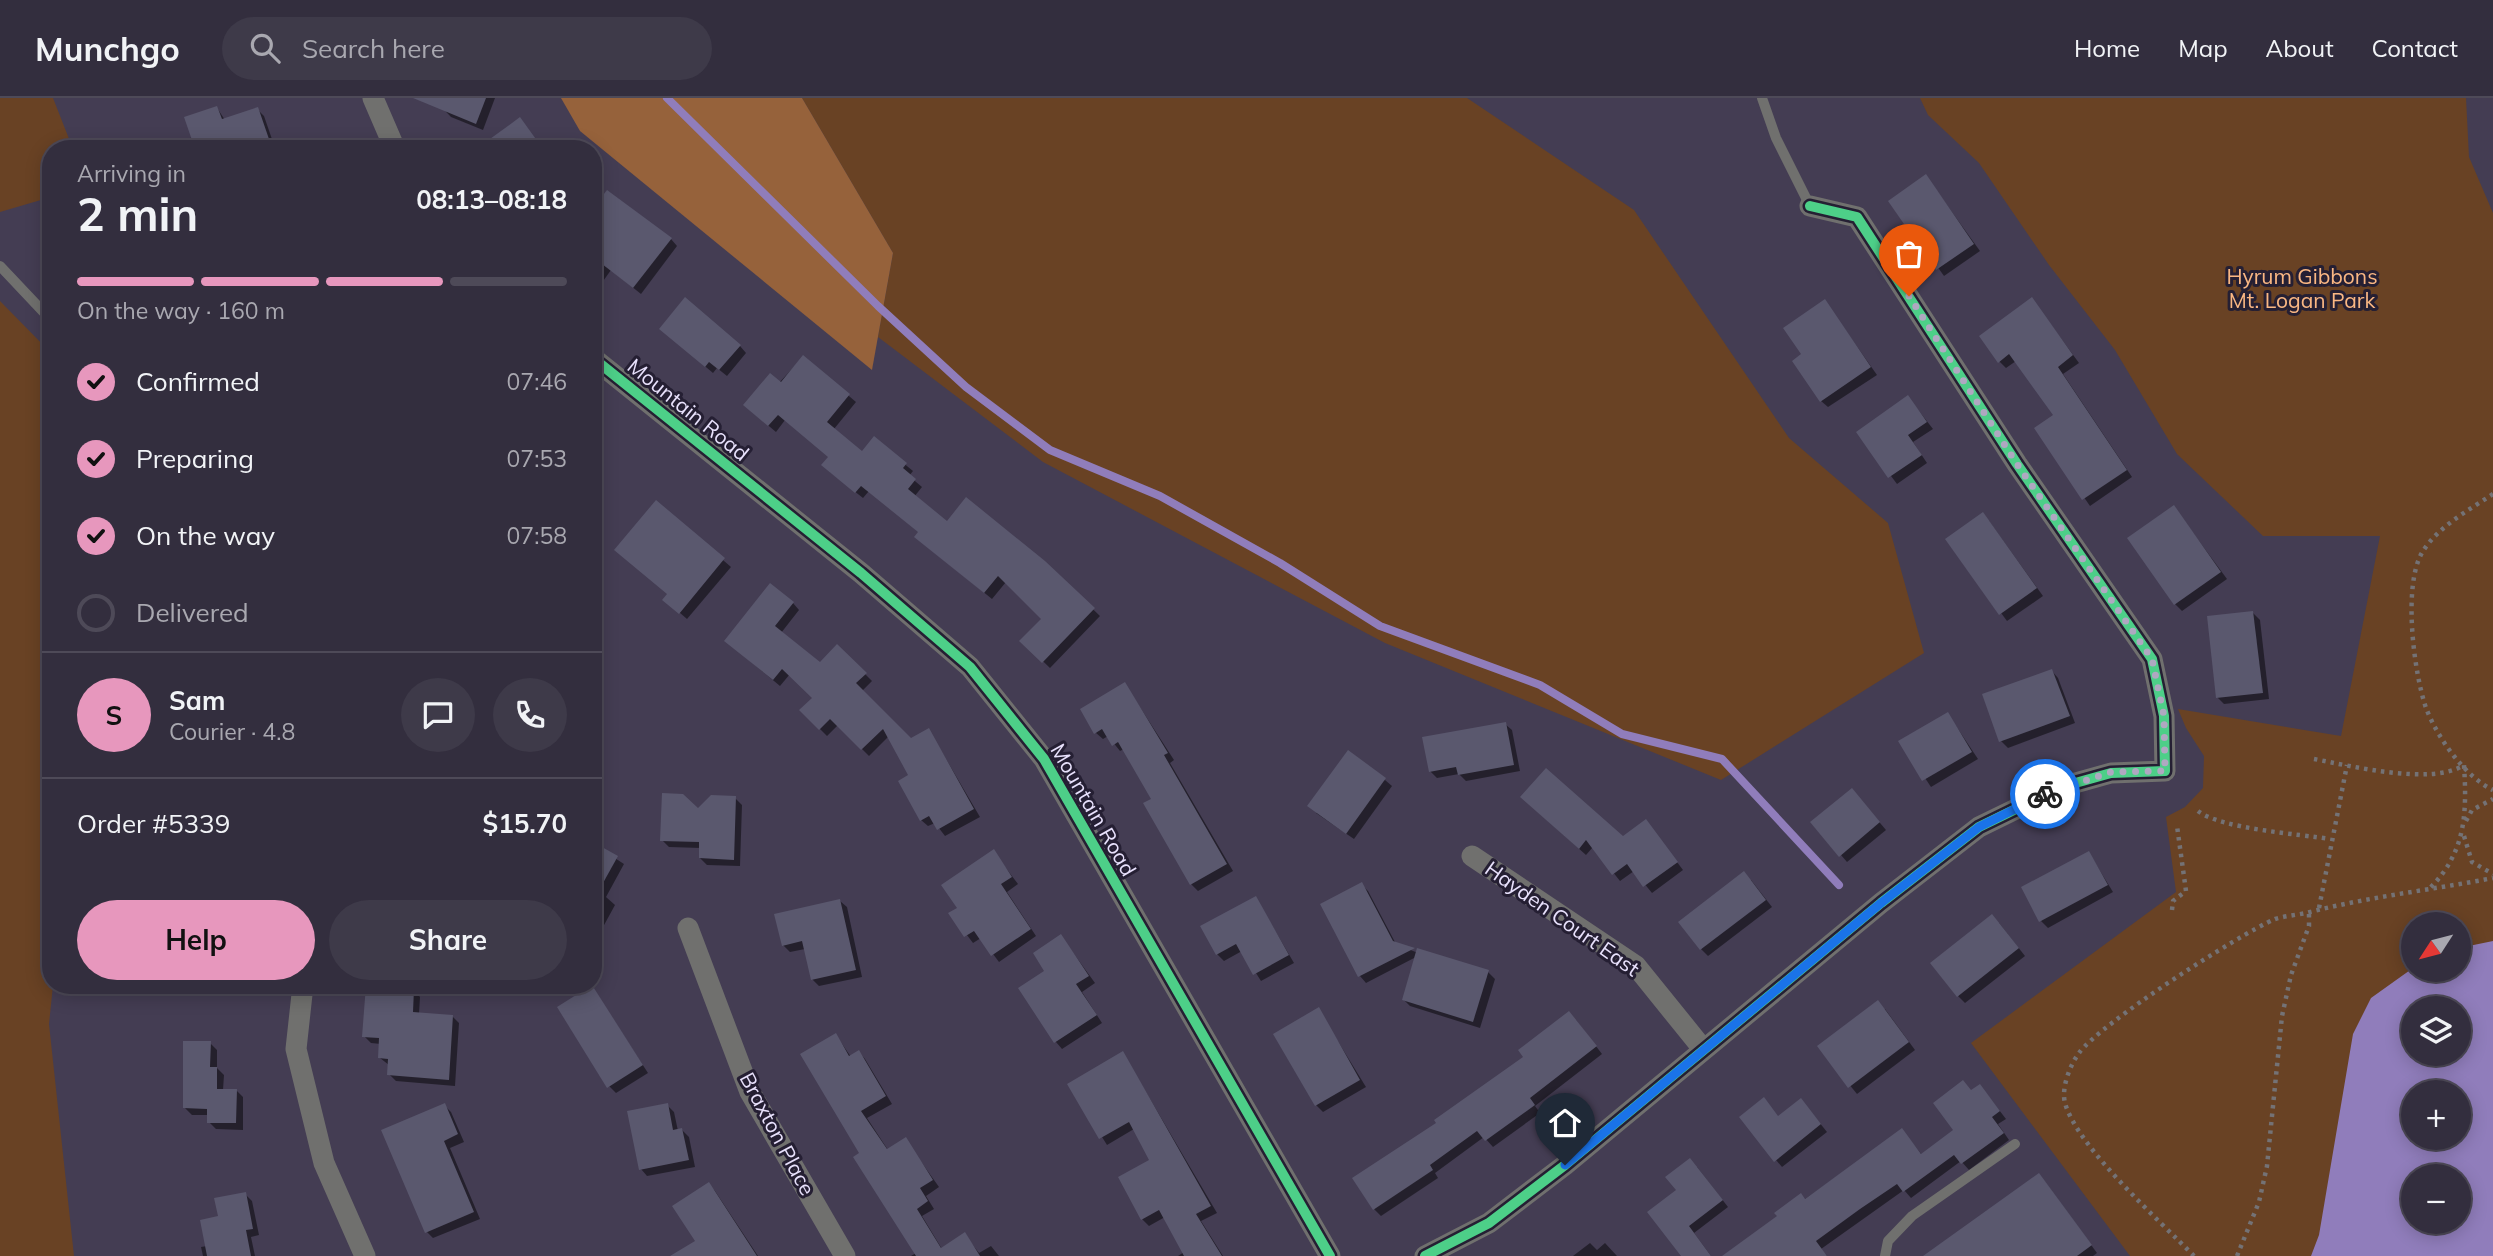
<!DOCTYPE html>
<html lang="en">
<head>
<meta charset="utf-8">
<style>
  body { margin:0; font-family:Mulish,sans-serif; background:#3e3a49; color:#f1f3f6; height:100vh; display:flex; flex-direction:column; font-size:26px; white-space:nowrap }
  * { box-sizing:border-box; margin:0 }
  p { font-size:23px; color:#a9a8b0 }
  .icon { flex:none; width:38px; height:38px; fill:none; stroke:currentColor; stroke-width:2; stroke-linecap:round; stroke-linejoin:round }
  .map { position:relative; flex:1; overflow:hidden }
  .details { position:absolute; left:42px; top:42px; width:560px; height:854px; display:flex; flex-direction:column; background:#332e3e; border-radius:28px; box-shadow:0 4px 18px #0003,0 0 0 2px #4e4a58 }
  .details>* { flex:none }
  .needle { width:46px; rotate:234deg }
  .tools { position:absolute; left:2401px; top:814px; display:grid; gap:14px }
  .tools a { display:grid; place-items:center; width:70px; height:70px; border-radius:50%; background:#332e3e; box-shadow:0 4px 18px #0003,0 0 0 2px #4e4a58; font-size:35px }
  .pin { position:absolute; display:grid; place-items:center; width:60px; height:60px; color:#fff; margin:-72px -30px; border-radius:50% 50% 50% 0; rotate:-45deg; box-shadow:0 0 7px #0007 }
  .pin .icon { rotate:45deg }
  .courier { position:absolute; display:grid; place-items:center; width:70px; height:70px; margin:-35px; border:5px solid #1a73e8; border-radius:50%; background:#fff; color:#222; box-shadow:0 2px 9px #0007 }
  .headline em { font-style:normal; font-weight:700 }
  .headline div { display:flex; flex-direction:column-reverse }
  .headline { display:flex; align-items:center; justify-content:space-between; height:119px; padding:0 35px }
  h1 { font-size:46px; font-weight:700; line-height:52px }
  .bar { display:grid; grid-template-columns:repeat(4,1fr); gap:10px 7px; align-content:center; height:84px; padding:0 35px }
  .bar i { height:9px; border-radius:5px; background:#4e4a58 }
  .bar .on { background:#e797bd }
  .bar p { grid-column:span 4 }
  .line { display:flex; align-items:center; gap:18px; padding:0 35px; border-top:2px solid #4e4a58 }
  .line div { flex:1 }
  .round { display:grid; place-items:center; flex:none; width:74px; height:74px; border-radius:37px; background:#3e3a49 }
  ol { padding:0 35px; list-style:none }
  li { display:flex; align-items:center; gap:21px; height:77px }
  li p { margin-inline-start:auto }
  li .icon { padding:7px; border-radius:50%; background:#e797bd; color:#111; stroke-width:4 }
  li:last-child { color:#a9a8b0 }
  li i { width:38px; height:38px; border:4px solid #4e4a58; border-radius:50% }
  .button { display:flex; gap:14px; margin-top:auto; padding:14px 35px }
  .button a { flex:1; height:80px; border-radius:42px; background:#e797bd; color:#111; font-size:28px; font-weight:700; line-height:80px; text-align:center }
  .button a+a { background:#3e3a49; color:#f1f3f6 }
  header { display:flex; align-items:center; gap:42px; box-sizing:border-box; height:98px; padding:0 35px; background:#332e3e; border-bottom:2px solid #4e4a58 }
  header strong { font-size:33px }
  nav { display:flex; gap:38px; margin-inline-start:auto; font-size:24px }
  .search { width:490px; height:63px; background:#3e3a49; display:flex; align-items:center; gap:18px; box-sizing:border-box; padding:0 24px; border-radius:38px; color:#a9a8b0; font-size:26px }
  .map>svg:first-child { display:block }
</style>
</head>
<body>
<header>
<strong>Munchgo</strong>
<div class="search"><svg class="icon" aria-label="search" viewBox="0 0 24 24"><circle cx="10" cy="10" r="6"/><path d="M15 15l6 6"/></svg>Search here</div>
<nav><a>Home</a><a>Map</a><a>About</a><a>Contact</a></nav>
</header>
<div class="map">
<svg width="2493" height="1158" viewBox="0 0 2493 1158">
  <rect width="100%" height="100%" fill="#443d53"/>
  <g fill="#694224" fill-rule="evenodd">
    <polygon points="0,0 53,0 73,51 51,51 51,99 0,114"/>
    <polygon points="802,0 1467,0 1634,112 1789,340 1888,425 1924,555 1721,682 1385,545 1043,364 878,239 893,155"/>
    <path d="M1920,0h546l3,59 24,56v1043h-363l-159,-213 205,-151 -10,-75 19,-10 18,-19 1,-32 -18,-28 -8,-19 163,27 39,-200h-117l-86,-82 -62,-104 -66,-85 -70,-102 -51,-48zM2413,826h46v46h-46zM2413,910h46v46h-46zM2413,994h46v46h-46zM2413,1078h46v46h-46z"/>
    <polygon points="0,203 51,255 51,451 46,460 51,487 53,887 49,926 74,1158 0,1158"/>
  </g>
  <polygon fill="#96623b" points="561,0 802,0 893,155 872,272 580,33"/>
  <path fill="#907dbb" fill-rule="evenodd" d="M2493,843v315h-182l8,-21 34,-201 18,-36 42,-30 46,2v-22zM2413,910h46v46h-46zM2413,994h46v46h-46zM2413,1078h46v46h-46z"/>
  <g fill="#0007">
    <polygon points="433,0 495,0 483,32 451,19"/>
    <polygon points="217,10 225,22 257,11 264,18 275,50 179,51 177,45 193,39"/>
    <polygon points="1926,78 1980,153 1944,178 1891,103"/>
    <polygon points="593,113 671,141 677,148 641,196 611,172 601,186 593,180"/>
    <polygon points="1825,203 1877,277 1828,309 1821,303 1803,257"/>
    <polygon points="2038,209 2079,265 2063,276 2132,379 2090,408 2036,330 2056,317 2016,263 2006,270 1999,263"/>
    <polygon points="668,237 740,248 746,255 727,278 717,270 713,275"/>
    <polygon points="803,259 856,304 834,331 863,355 874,341 913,373 909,378 922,389 914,399 947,425 1044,464 1100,518 1050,570 1022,543 1044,521 1006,484 992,501 923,445 920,435 869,393 863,400 830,374 830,359 785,322 776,334 752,314"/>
    <polygon points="1908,299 1933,331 1913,344 1927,365 1897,386 1858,334"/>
    <polygon points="656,404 731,469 687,521 672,508"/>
    <polygon points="2174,409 2227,481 2182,513 2175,506"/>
    <polygon points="1989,423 2043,498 2007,523 1947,442"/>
    <polygon points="793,505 799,512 781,535 820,566 837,548 872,583 862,593 911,642 929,632 980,719 945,738 935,725 928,728 921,722 910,677 889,638 869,658 838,627 827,638 801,612 814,600 790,576 780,588 726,543"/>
    <polygon points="2253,515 2260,522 2269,601 2224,606 2217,599"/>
    <polygon points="2052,573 2058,580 2075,625 2008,650 2001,643"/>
    <polygon points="1125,586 1174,662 1170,665 1233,773 1198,793 1191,786 1154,701 1124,651 1120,653 1108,638 1103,641 1096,635"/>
    <polygon points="1948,616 1978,661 1931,689 1901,644"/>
    <polygon points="1505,626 1512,632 1520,673 1466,683 1459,676 1437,680 1430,673"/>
    <polygon points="1385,682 1392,688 1354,741 1316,715"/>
    <polygon points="1858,699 1886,732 1847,764 1841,757"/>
    <polygon points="735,700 742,707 740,768 707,767 700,760 701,750 669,749 662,742 698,712"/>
    <polygon points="1529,706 1623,740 1646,723 1683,772 1652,795 1634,773 1620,783 1593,749 1586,757"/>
    <polygon points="593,746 624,766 606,799 615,807 597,840 593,838"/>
    <polygon points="993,753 1018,786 1007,794 1036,838 999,864 981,840 973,845 951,816 959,810"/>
    <polygon points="2089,755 2113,794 2048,830 2041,823"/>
    <polygon points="1751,782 1772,809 1708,858 1701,851"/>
    <polygon points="1361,786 1368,793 1396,846 1418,855 1488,874 1495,881 1480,930 1410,908 1403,901 1416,859 1366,885 1360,878"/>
    <polygon points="1256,800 1294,865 1261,883 1242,853 1224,863 1217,856"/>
    <polygon points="840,803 847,809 862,879 819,888 812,881 805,851 790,854 783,847"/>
    <polygon points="1999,825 2025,858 1965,905 1958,898"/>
    <polygon points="1061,838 1095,885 1082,894 1102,925 1062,951 1056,944 1046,873"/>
    <polygon points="592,889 648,975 616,995 609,988"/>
    <polygon points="414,892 420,899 419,916 452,918 459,925 455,988 396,983 389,976 389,967 380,960 381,946 371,945 364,938"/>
    <polygon points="1318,911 1366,989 1323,1014 1316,1007"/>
    <polygon points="1885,911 1915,952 1857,996 1819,949"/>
    <polygon points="1576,922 1602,956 1535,1008 1540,1015 1493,1049 1484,1039 1435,1075 1438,1080 1381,1118 1374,1111"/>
    <polygon points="836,937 851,959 859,954 865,961 892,1006 867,1020 888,1052 905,1041 939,1089 926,1098 934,1111 922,1118 942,1151 965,1137 979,1155 991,1148 999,1158 911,1158 916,1155 861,1056"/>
    <polygon points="210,945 217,952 217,970 224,977 223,992 236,992 243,999 243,1032 216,1031 209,1024 209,1017 192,1017 185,1010"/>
    <polygon points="1123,955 1217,1115 1201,1123 1223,1158 1178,1158 1184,1154 1165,1119 1149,1128 1142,1121 1151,1063 1134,1031 1107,1047 1069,986"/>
    <polygon points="1972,994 1986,995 2006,1021 1998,1026 2009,1042 1969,1072 1961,1063 1911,1100 1904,1092 1821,1151 1827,1158 1725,1158 1902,1032 1922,1057 1955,1032"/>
    <polygon points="444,1007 451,1014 464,1044 450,1050 480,1121 433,1140 427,1134"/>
    <polygon points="667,1007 674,1014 678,1033 682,1032 689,1039 695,1069 647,1078 641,1071"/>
    <polygon points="1807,1009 1827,1034 1782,1069 1776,1062 1779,1020"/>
    <polygon points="1697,1069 1728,1109 1694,1135 1711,1158 1681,1158 1678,1093"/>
    <polygon points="2045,1084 2097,1155 2093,1158 1929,1158"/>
    <polygon points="709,1086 715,1093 758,1158 690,1158 697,1143"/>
    <polygon points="245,1096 252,1103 259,1137 251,1139 255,1158 203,1158 201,1149 207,1148 220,1120"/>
    <polygon points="1590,1145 1597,1152 1605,1145 1617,1158 1573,1158"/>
  </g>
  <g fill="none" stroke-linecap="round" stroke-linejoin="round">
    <polyline stroke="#907dbb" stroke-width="8" points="667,0 878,208 966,289 1050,352 1160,398 1280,465 1380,528 1540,587 1622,636 1722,661 1839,787"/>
  </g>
  <g fill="#5a586e">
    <polygon points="413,0 486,0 476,26"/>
    <polygon points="217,8 222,21 258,9 270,44 250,51 195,51 184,19"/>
    <polygon points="520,19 543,51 476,51 512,25"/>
    <polygon points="1926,76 1974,146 1936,172 1888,103"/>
    <polygon points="607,92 672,140 633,190 593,159 593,110"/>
    <polygon points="685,199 741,247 719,272 709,264 705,269 659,231"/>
    <polygon points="2032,199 2073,257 2058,269 2127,372 2082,402 2034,330 2053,317 2009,256 1998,265 1979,238"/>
    <polygon points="1825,201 1871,269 1820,304 1792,263 1801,256 1783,230"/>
    <polygon points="803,257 850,296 827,324 862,353 874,338 907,365 903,370 916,381 908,391 947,423 966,399 1045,463 1095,510 1042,565 1019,543 1041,521 998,478 984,495 914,439 918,434 861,388 855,395 821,367 828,359 778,317 768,328 743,307 770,275 781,284"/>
    <polygon points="1908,297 1927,324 1908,337 1922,357 1888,380 1856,334"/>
    <polygon points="656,402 725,460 679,516 662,502 667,496 614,452"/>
    <polygon points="2174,407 2221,474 2174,507 2127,440"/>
    <polygon points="1983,414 2037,490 1999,517 1945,441"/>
    <polygon points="770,485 794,504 775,528 820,564 837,546 867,575 856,585 911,640 929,630 974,711 937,732 929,718 920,723 898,683 908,677 883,631 861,652 830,621 819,632 799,612 812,600 782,571 773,582 724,543"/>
    <polygon points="2253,513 2263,595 2216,600 2207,518"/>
    <polygon points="2052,571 2070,618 1999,644 1982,596"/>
    <polygon points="1125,584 1168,655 1164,657 1227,766 1190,787 1143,705 1151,701 1118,644 1112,648 1102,631 1094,636 1080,611"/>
    <polygon points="1948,614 1972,654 1922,683 1898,643"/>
    <polygon points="1506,624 1514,667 1458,677 1456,669 1429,674 1422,639"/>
    <polygon points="1348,652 1386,680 1346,736 1307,708"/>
    <polygon points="1546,670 1623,738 1646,721 1678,764 1643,789 1627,766 1612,777 1586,742 1579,751 1520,699"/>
    <polygon points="1852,690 1880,724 1839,759 1810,724"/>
    <polygon points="662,695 683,696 698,710 711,697 736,698 734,762 699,760 699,744 660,743"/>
    <polygon points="593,744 618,758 593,803"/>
    <polygon points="994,751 1012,779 1001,786 1031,831 991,858 974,833 964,839 948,815 957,810 941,787"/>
    <polygon points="2089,753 2108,787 2039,824 2021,789"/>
    <polygon points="1744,773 1766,802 1700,852 1678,824"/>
    <polygon points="1362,784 1393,843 1415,850 1358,879 1320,806"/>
    <polygon points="1256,798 1289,857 1253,877 1236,846 1216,857 1200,828"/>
    <polygon points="840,801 856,872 811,882 802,843 782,848 774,816"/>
    <polygon points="1992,816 2019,850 1957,899 1930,865"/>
    <polygon points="1061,836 1089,878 1076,886 1097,917 1054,945 1018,890 1044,873 1033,855"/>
    <polygon points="1417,850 1489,872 1473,924 1402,902"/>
    <polygon points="366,887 414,891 413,914 453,917 449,982 387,977 388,961 378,960 379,940 362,939"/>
    <polygon points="592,887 643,967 607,990 557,909"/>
    <polygon points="1878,902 1909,944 1848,990 1817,948"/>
    <polygon points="1319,909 1360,982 1315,1008 1273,936"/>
    <polygon points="1569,913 1597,948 1530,1000 1535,1007 1485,1043 1477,1033 1430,1067 1433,1072 1373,1112 1352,1080 1436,1025 1434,1022 1523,959 1518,952"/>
    <polygon points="836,935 849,958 859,952 886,998 861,1013 887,1051 906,1039 933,1082 920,1090 928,1103 917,1111 941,1150 965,1134 980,1158 916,1158 853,1059 859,1055 800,956"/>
    <polygon points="183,943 211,943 210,969 217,969 217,991 237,991 236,1025 207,1025 207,1011 183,1010"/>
    <polygon points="1123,953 1211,1108 1196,1116 1222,1158 1184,1158 1159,1112 1141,1122 1118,1079 1149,1062 1129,1024 1099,1041 1067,986"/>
    <polygon points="1963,982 1971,992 1980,986 2000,1013 1992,1019 2004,1035 1961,1066 1954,1057 1903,1094 1897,1086 1860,1111 1816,1143 1827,1158 1722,1158 1777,1118 1774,1115 1801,1095 1805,1101 1902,1030 1921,1056 1953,1032 1933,1005"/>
    <polygon points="1764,999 1778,1018 1801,1000 1821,1026 1774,1064 1739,1019"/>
    <polygon points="445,1005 458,1036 444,1043 474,1114 425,1135 381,1032"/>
    <polygon points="668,1005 673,1032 682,1030 689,1062 639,1072 627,1013"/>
    <polygon points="1690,1060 1723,1102 1689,1128 1711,1158 1681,1158 1647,1114 1676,1092 1665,1079"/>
    <polygon points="2039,1075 2092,1147 2077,1158 1923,1158"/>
    <polygon points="709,1084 757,1158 670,1158 695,1143 672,1108"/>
    <polygon points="246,1094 253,1131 246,1132 251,1158 207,1158 200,1122 218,1118 214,1100"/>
  </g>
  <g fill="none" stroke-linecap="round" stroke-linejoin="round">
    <g stroke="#747275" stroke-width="4.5" stroke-dasharray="3.5 5" stroke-linecap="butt">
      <path d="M2493,396c-24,16 -54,32 -70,57 -21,33 -9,122 3,157 11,29 39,69 67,82"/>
      <path d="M2314,661c37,7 118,27 150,6 3,48 2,87 -34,123"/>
      <path d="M2198,713c23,18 101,23 132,28"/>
      <polyline points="2466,723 2472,712 2493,701"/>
      <polyline points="2464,738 2472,764 2493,776"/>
      <polyline points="2319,810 2347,667"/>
      <polyline points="2172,812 2173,803 2186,793 2177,728"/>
      <path d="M2194,1158c-34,-35 -117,-109 -129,-153 -4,-15 5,-38 14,-50 22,-30 159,-118 196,-134 10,-3 21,-4 31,-6 61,-16 125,-23 187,-35"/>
      <polyline points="2237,1158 2259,1104 2267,1068 2282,918 2291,877 2309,828 2309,814"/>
    </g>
    <g stroke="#70706e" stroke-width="10">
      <polyline points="1762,0 1776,40 1810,108"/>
      <polyline points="0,168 51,222"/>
      <polyline points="1885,1158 1888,1143 1912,1118 2015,1046"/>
    </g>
    <g stroke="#70706e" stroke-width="21">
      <polyline points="373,0 395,51"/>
      <polyline points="593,260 861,475 970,569 1044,661 1330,1158"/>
      <polyline points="1472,758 1636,868 1703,951"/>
      <polyline points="688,830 750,994 845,1158"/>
      <polyline points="303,887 296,951 324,1065 365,1158"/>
      <polyline points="1425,1158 1489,1125 1565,1067 1881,805 1979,729 2061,689 2111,675 2165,673 2164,618 2152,561 2017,366 1857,119 1810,108"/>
    </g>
    <defs>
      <g id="cycleway">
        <polyline points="593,260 861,475 970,569 1044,661 1330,1158"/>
        <polyline points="1425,1158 1489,1125 1565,1067 1881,805 1979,729 2061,689 2111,675 2165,673 2164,618 2152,561 2017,366 1857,119 1810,108"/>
      </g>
    </defs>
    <use href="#cycleway" stroke="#251f33" stroke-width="15"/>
    <use href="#cycleway" stroke="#4dcf88" stroke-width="10"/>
  </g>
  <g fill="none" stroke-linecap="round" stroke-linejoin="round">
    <polyline stroke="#afa8c1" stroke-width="7" stroke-dasharray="0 12.6" points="1909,198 2017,366 2152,561 2164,618 2165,673 2111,674 2045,696"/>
    <polyline stroke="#1a73e8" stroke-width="9" points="1565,1067 1881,805 1979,729 2045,696"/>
  </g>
  <g text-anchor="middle" stroke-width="6" stroke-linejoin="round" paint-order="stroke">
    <g font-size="21" fill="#fab783" stroke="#251f33">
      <text x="2302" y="186">Hyrum Gibbons<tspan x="2302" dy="24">Mt. Logan Park</tspan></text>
    </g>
    <g font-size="21" fill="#e8e1fc" stroke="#251f33">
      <text transform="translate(688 312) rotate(39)" y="7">Mountain Road</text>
      <text transform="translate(1093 712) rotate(60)" y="7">Mountain Road</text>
      <text transform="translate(1562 821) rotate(35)" y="7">Hayden Court East</text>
      <text transform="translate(777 1036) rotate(62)" y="7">Braxton Place</text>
    </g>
  </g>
</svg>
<div class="tools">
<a><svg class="needle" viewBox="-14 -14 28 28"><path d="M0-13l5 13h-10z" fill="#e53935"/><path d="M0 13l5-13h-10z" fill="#a9a8b0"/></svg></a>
<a><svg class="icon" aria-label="layers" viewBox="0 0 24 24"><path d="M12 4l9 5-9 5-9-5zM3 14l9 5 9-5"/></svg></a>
<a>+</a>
<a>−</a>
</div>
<div class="pin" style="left:1909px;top:198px;background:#ea580c"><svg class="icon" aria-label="bag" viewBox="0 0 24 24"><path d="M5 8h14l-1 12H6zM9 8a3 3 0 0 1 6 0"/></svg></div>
<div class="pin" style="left:1565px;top:1067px;background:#1f2937"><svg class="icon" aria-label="home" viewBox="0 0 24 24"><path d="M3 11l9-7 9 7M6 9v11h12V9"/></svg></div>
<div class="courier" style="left:2045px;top:696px"><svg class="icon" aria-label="bike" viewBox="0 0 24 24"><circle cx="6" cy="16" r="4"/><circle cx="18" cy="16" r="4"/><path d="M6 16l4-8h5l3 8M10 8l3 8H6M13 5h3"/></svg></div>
<section class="details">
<div class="headline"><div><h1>2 min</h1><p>Arriving in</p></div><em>08:13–08:18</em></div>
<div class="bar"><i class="on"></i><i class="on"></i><i class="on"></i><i></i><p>On the way · 160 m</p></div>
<ol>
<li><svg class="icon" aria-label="check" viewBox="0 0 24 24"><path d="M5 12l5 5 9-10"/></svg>Confirmed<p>07:46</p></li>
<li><svg class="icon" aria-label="check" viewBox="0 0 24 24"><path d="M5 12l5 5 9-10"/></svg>Preparing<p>07:53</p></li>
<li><svg class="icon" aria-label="check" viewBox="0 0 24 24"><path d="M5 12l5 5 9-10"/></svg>On the way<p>07:58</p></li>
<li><i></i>Delivered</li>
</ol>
<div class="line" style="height:126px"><b class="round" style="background:#e797bd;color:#111">S</b><div><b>Sam</b><p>Courier · 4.8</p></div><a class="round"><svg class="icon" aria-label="chat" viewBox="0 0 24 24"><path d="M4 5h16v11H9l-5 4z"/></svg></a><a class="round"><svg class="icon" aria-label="phone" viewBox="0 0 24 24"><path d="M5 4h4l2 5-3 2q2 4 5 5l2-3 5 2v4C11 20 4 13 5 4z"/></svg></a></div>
<div class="line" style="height:91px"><div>Order #5339</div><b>$15.70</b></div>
<div class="button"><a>Help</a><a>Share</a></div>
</section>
</div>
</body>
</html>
